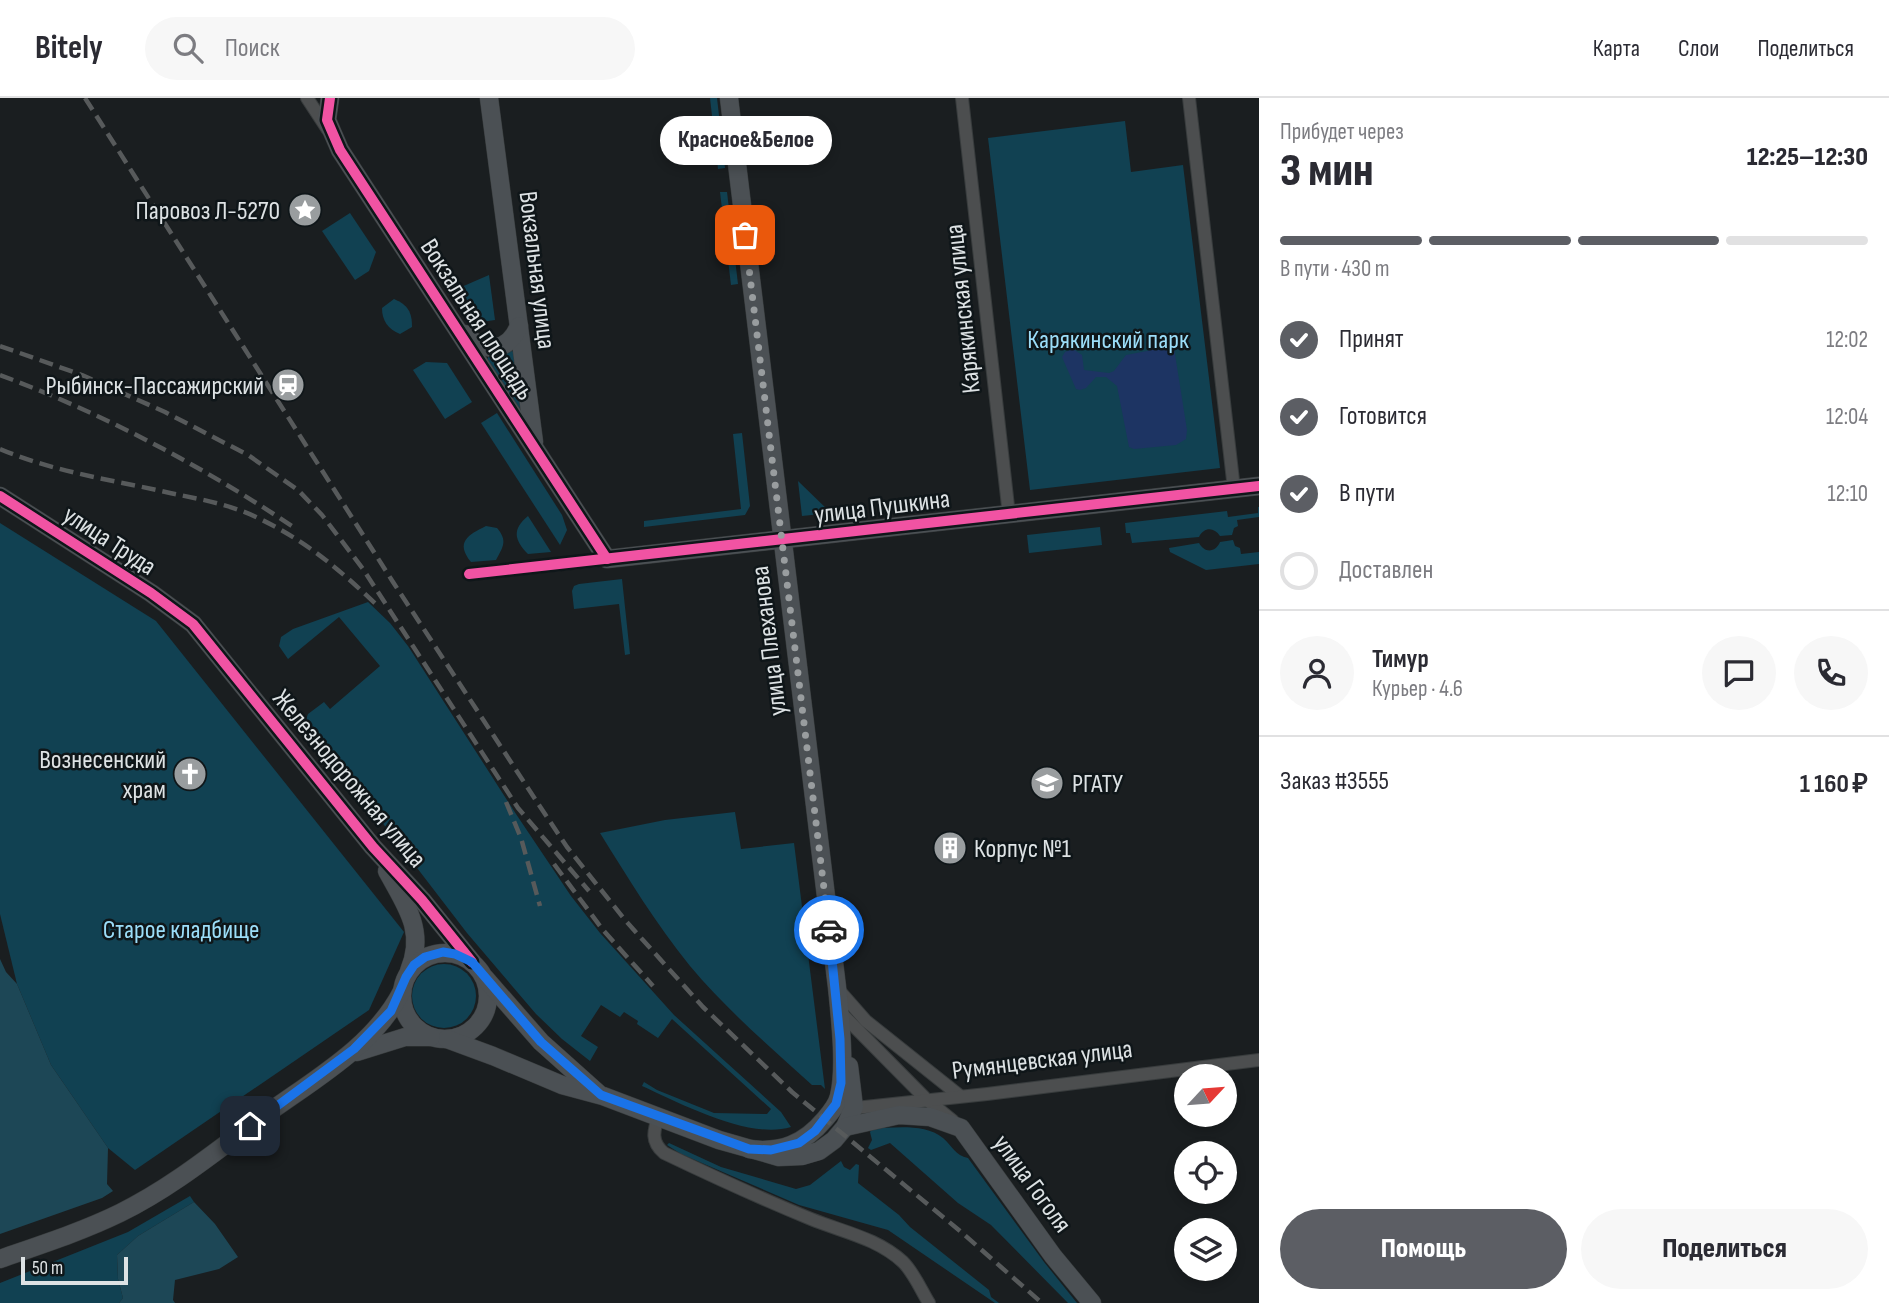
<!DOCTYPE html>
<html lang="ru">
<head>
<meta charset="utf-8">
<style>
  body { margin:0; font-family:"Sofia Sans Condensed",sans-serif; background:#f7f7f7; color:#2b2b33; height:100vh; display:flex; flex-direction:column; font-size:26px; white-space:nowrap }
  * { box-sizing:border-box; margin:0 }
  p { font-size:23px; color:#7c7c81 }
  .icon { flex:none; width:38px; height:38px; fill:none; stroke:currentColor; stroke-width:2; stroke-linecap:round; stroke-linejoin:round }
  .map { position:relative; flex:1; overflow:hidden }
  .sheet { display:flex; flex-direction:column; background:#fff; width:630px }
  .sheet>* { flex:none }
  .needle { width:46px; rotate:64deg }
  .tools { position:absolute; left:1174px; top:966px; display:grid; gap:14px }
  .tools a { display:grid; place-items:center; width:63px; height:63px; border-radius:50%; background:#fff; box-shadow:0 4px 10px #0003; font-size:35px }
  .scale { position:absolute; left:21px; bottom:18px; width:107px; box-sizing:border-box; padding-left:7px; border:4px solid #dde2e4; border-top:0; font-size:19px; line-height:24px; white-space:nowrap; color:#dde2e4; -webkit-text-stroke:5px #0f1619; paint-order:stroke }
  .pin { position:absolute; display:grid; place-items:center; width:60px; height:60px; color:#fff; margin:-30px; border-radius:14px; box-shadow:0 4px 10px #0006 }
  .courier { position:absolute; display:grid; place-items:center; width:70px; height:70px; margin:-35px; border:5px solid #1a73e8; border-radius:50%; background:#fff; color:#222; box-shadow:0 2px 9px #0007 }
  .bubble { position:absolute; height:49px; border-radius:24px; background:#fff; box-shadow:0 4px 10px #0003; font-size:23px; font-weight:800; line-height:49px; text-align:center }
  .overview em { font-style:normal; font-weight:800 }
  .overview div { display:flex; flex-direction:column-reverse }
  .overview { display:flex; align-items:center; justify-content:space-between; height:119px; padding:0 21px }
  h1 { font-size:46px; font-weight:800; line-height:52px }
  .bar { display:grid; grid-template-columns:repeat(4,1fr); gap:10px 7px; align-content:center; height:84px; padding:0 21px }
  .bar i { height:9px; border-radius:5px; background:#e1e1e2 }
  .bar .selected { background:#5c5e64 }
  .bar p { grid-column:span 4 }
  .line { display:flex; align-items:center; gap:18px; padding:0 21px; border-top:2px solid #e1e1e2 }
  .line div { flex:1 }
  .round { display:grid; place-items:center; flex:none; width:74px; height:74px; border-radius:37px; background:#f7f7f7 }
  ol { padding:0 21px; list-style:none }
  li { display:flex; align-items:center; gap:21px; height:77px }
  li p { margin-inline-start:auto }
  li .icon { padding:7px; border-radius:50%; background:#5c5e64; color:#fff; stroke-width:4 }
  li:last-child { color:#7c7c81 }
  li i { width:38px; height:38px; border:4px solid #e1e1e2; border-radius:50% }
  .action { display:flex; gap:14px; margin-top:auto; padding:14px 21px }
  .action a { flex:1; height:80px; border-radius:42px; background:#5c5e64; color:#fff; font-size:28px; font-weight:800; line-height:80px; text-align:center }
  .action a+a { background:#f7f7f7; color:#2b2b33 }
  header { display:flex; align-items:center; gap:42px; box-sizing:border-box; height:98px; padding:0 35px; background:#fff; border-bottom:2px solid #e1e1e2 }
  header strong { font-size:33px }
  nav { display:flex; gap:38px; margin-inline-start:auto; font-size:24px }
  .search { width:490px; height:63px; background:#f7f7f7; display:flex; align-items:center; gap:18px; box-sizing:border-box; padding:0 24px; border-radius:38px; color:#7c7c81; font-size:26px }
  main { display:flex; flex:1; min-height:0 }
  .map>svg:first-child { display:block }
</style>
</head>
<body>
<header>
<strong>Bitely</strong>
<div class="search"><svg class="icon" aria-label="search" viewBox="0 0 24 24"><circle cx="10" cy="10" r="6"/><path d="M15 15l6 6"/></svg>Поиск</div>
<nav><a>Карта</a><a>Слои</a><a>Поделиться</a></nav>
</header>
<main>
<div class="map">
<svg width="1259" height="1205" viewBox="0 0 1259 1205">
  <rect width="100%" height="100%" fill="#1a1e20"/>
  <g fill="#114152">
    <polygon points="710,0 717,0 725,70 718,71"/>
    <polygon points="1125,23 1131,74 1183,67 1220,370 1030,392 988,40"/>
    <polygon points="720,94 727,94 738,186 731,187"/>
    <polygon points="350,115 376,154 369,173 355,182 322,133"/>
    <polygon points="489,177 495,222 481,224 459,190"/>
    <path d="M394,201c14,6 18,13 18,28l-12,7c-12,-5 -18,-13 -18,-26z"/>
    <polygon points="508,252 515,254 527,332 487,262 489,257"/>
    <polygon points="426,264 447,265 472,304 445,321 413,272"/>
    <polygon points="497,315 562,417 567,432 560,447 481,325"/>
    <polygon points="742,335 750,408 745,417 644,429 644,423 741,411 733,336"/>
    <polygon points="798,383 831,415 802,418"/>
    <path d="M1258,409h1v10l-22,3 1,6 -4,2 -2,7 -12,1c-6,-9 -16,-9 -21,1l-67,6 -2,-10h-4l-1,-10 102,-12 1,6 30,-4z"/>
    <path d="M528,418l23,36 -23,2c-14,-14 -16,-25 0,-38z"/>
    <polygon points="0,425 156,523 404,834 369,912 135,1072 108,1050 51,967 17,886 0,816"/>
    <path d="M486,428l11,2c11,13 6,19 -1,32l-25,2c-16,-20 -3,-27 15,-36z"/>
    <polygon points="1100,429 1102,447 1029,455 1027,437"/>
    <path d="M1233,442l2,6 5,2 1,6 18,-2v12l-53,6 -36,-18 -1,-4 30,-5c6,11 17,9 21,-1z"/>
    <polygon points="622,481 630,556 625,557 619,506 574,511 572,493 574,488 579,486"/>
    <path d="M368,504l22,21 18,23 108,168 55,82 29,37 74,82 107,97 10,15c-42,13 -109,-23 -149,-41l2,-4 13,8 57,23 53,1 4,-5 -99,-90 -14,19 -21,-14 1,-3 -14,-9 -4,5 -19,-12 -20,31 17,11 -8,14 -28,-22 -26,-25 -69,-81 -162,-211 3,-8 16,-12 6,7 50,-43 -41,-49 -51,42 -9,-13 2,-9 12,-8z"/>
    <path d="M735,714l6,37 53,-6 31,246 -4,-4h-9c-42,-38 -86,-76 -122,-119 -34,-42 -62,-88 -90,-133l65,-13z"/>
    <circle cx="444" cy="898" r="32"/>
    <path d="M873,1030c22,0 52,-5 70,10 10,9 12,17 25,20l76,104 33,41h-9l-77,-78 -33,-22 -68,-60 -19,7 -3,-2 4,-8 -2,-8z"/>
    <polygon points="669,1045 721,1069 796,1091 810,1087 841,1063 844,1069 850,1072 856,1066 859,1067 858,1085 899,1117 910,1129 989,1192 991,1199 999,1205 995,1205 888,1132 799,1107 681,1056 667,1047"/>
    <polygon points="190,1098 194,1104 138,1138 117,1157 118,1181 123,1200 119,1205 0,1205 0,1185 128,1134"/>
  </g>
  <g fill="#1d4756">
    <polygon points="0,861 6,874 17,886 51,967 108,1050 107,1086 113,1093 102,1100 0,1136"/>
    <polygon points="194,1104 215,1126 238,1159 219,1171 175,1182 173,1202 175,1205 119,1205 123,1200 118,1181 117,1157 138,1138"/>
  </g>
  <polygon fill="#1d3463" points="1168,244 1174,250 1187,332 1186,341 1176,347 1134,351 1129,349 1117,288 1106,279 1096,279 1086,290 1080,292 1076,291 1062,259 1065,254 1073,251 1082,257 1084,272 1109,275 1114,273 1126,257 1147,253"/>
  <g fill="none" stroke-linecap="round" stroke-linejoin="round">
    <defs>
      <g id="street">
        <polyline points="307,0 328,32"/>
        <polyline points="962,0 1009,417"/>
        <polyline points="1189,0 1234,391"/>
        <polyline points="469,476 607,461"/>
        <polyline points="837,890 866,923 960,998"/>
        <polyline points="839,913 926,1001 953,1023"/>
        <polyline points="846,1011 987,996 1259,962"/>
        <path d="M659,1018c-6,15 -8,26 5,37 48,23 98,46 147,66 32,13 66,19 92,43 11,11 18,28 26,41"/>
      </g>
      <g id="secondary">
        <polyline points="330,0 327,22 340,52 607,461 1259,388"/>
        <polyline points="489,0 534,344"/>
        <path d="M729,0l108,889c3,30 9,81 2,109 -2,9 -8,16 -14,23 -21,25 -44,34 -76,30"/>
        <path d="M465,236c19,19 42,20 54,-8"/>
        <polyline points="0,398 151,495 193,526 373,749 422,802 472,864"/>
        <path d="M387,773c19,35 39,60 22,100"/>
        <circle cx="445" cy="898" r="43"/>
        <polyline points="485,880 541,944 598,995"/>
        <polyline points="447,941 493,958 562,987 603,998 719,1042 779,1059 802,1058 819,1053 834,1042 845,1029 854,1009 849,968"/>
        <polyline points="357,954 405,939 431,939"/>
        <polyline points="845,1029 899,1017 930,1019 961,1030 1053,1158 1092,1205"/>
        <path d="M0,1161c40,-14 81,-27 120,-46 51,-25 95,-61 141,-95 50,-37 112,-70 141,-127"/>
      </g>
    </defs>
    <use href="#street" stroke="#383c3d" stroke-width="14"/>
    <use href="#secondary" stroke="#383c3d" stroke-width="19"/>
    <use href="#street" stroke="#4c4e4f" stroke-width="12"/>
    <use href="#secondary" stroke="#4b5054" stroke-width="18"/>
    <g stroke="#575a5b" stroke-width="4.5" stroke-dasharray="14 7" stroke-linecap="butt">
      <polyline points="85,0 393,484 539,707 567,749 625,822 703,909 792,994 960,1133 1042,1205"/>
      <polyline points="0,248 82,277 165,314 248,357 298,392 322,417 363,471 518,710 589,793"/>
      <path d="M0,277c104,39 200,90 292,151"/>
      <path d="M0,351c54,23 113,31 170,44 29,6 59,11 86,24 51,24 84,53 124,91"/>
      <polyline points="506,704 521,740 540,808"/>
      <polyline points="554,766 603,832 653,888"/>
    </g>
    <defs>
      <g id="cycleway">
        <polyline points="330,0 327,22 340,52 607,461"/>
        <polyline points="0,398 151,495 193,526 373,749 422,802 472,864"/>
        <polyline points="469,476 1259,388"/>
      </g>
    </defs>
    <use href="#cycleway" stroke="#0f1619" stroke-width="15"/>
    <use href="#cycleway" stroke="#f153a3" stroke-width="10"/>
  </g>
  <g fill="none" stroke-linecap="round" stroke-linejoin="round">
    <polyline stroke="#999d9f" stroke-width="7" stroke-dasharray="0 12.6" points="745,137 829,832"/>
    <polyline stroke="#1a73e8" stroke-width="9" points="250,1028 354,951 391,913 406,879 414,867 425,859 443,854 455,856 472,864 541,944 601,997 749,1051 771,1052 799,1045 815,1033 836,1006 841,985 840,941 829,832"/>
  </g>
  <defs>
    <symbol id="sight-disc" viewBox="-11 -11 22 22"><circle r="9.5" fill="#999d9f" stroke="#0f1619"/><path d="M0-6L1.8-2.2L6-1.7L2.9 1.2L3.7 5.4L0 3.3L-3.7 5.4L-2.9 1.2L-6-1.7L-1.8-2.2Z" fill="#fff"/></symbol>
    <symbol id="station-disc" viewBox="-11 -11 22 22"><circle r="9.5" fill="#999d9f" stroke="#0f1619"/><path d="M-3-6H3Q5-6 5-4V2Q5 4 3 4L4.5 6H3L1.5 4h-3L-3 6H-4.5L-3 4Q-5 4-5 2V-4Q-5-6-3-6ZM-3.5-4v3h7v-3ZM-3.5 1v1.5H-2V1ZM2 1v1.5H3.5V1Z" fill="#fff"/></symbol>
    <symbol id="church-disc" viewBox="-11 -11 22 22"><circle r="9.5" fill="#999d9f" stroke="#0f1619"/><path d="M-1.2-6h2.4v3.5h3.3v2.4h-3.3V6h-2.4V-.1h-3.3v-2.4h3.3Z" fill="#fff"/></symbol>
    <symbol id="university-disc" viewBox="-11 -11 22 22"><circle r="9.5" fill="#999d9f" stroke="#0f1619"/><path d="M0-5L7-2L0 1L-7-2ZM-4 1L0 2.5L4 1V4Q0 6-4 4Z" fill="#fff"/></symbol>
    <symbol id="building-disc" viewBox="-11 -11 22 22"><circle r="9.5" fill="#999d9f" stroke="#0f1619"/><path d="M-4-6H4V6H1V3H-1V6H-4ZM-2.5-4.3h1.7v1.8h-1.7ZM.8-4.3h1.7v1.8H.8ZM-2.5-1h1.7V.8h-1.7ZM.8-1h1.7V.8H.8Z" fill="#fff"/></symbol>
  </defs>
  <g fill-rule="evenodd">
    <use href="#sight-disc" x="286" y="93" width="38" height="38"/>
    <use href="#station-disc" x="269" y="268" width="38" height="38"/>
    <use href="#church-disc" x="171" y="657" width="38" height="38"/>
    <use href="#university-disc" x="1028" y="666" width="38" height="38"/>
    <use href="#building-disc" x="931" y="731" width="38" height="38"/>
  </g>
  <g text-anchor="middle" stroke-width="5" stroke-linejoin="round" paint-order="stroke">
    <g font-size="26" fill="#dde2e4" stroke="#0f1619" text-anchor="end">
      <text x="280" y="121">Паровоз Л-5270</text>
      <text x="264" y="296">Рыбинск-Пассажирский</text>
      <text x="166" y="670">Вознесенский<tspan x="166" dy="30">храм</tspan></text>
      <text x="1072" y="694" text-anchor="start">РГАТУ</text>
      <text x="974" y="759" text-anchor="start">Корпус №1</text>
    </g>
    <g font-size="26" fill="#dde2e4" stroke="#0f1619">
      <text transform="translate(538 172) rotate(83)" y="9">Вокзальная улица</text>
      <text transform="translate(962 211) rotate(-96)" y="9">Карякинская улица</text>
      <text transform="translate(478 221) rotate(57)" y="9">Вокзальная площадь</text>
      <text transform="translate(882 408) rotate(-7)" y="9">улица Пушкина</text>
      <text transform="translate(110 442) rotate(33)" y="9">улица Труда</text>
      <text transform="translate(768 543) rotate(-97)" y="9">улица Плеханова</text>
      <text transform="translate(350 680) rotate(50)" y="9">Железнодорожная улица</text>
      <text transform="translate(1042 961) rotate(-7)" y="9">Румянцевская улица</text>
      <text transform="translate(1033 1085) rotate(54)" y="9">улица Гоголя</text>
    </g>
    <g font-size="26" fill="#9bddf8" stroke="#0f1619">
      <text x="1108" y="250">Карякинский парк</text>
      <text x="181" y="840">Старое кладбище</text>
    </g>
  </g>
</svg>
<div class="tools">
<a><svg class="needle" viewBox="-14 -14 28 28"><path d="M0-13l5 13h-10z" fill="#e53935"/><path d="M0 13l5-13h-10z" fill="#7c7c81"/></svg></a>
<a><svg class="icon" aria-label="locate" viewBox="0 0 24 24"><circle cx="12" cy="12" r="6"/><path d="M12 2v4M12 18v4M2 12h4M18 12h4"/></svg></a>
<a><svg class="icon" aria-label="layers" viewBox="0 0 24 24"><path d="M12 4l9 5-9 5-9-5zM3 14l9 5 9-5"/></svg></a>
</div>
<div class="scale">50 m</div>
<div class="pin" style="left:745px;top:137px;background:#ea580c"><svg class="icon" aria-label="bag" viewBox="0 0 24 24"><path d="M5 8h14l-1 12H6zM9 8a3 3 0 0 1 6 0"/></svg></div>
<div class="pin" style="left:250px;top:1028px;background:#1f2937"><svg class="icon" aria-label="home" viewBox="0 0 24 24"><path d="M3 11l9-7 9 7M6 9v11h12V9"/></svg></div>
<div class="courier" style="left:829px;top:832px"><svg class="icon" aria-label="car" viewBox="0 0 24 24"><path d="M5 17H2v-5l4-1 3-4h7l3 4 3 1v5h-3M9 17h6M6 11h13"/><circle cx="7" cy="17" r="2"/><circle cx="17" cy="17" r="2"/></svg></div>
<div class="bubble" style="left:660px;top:18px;width:172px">Красное&amp;Белое</div>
</div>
<section class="sheet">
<div class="overview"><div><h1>3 мин</h1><p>Прибудет через</p></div><em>12:25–12:30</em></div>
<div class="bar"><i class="selected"></i><i class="selected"></i><i class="selected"></i><i></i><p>В пути · 430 m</p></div>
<ol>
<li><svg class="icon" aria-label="check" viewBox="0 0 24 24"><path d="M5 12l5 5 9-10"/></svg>Принят<p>12:02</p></li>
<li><svg class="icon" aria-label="check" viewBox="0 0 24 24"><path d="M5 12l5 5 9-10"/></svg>Готовится<p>12:04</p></li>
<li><svg class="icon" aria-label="check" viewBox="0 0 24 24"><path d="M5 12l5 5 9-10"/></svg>В пути<p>12:10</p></li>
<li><i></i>Доставлен</li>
</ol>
<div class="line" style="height:126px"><a class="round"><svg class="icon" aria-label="person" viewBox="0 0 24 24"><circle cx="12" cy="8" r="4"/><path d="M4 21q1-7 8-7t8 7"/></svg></a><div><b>Тимур</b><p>Курьер · 4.6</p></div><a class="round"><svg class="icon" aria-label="chat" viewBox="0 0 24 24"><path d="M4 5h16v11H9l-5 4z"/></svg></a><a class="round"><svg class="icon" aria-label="phone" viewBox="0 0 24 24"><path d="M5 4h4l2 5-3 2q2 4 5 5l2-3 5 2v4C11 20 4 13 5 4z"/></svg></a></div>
<div class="line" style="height:91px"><div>Заказ #3555</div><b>1 160 ₽</b></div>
<div class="action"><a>Помощь</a><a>Поделиться</a></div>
</section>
</main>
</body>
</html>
